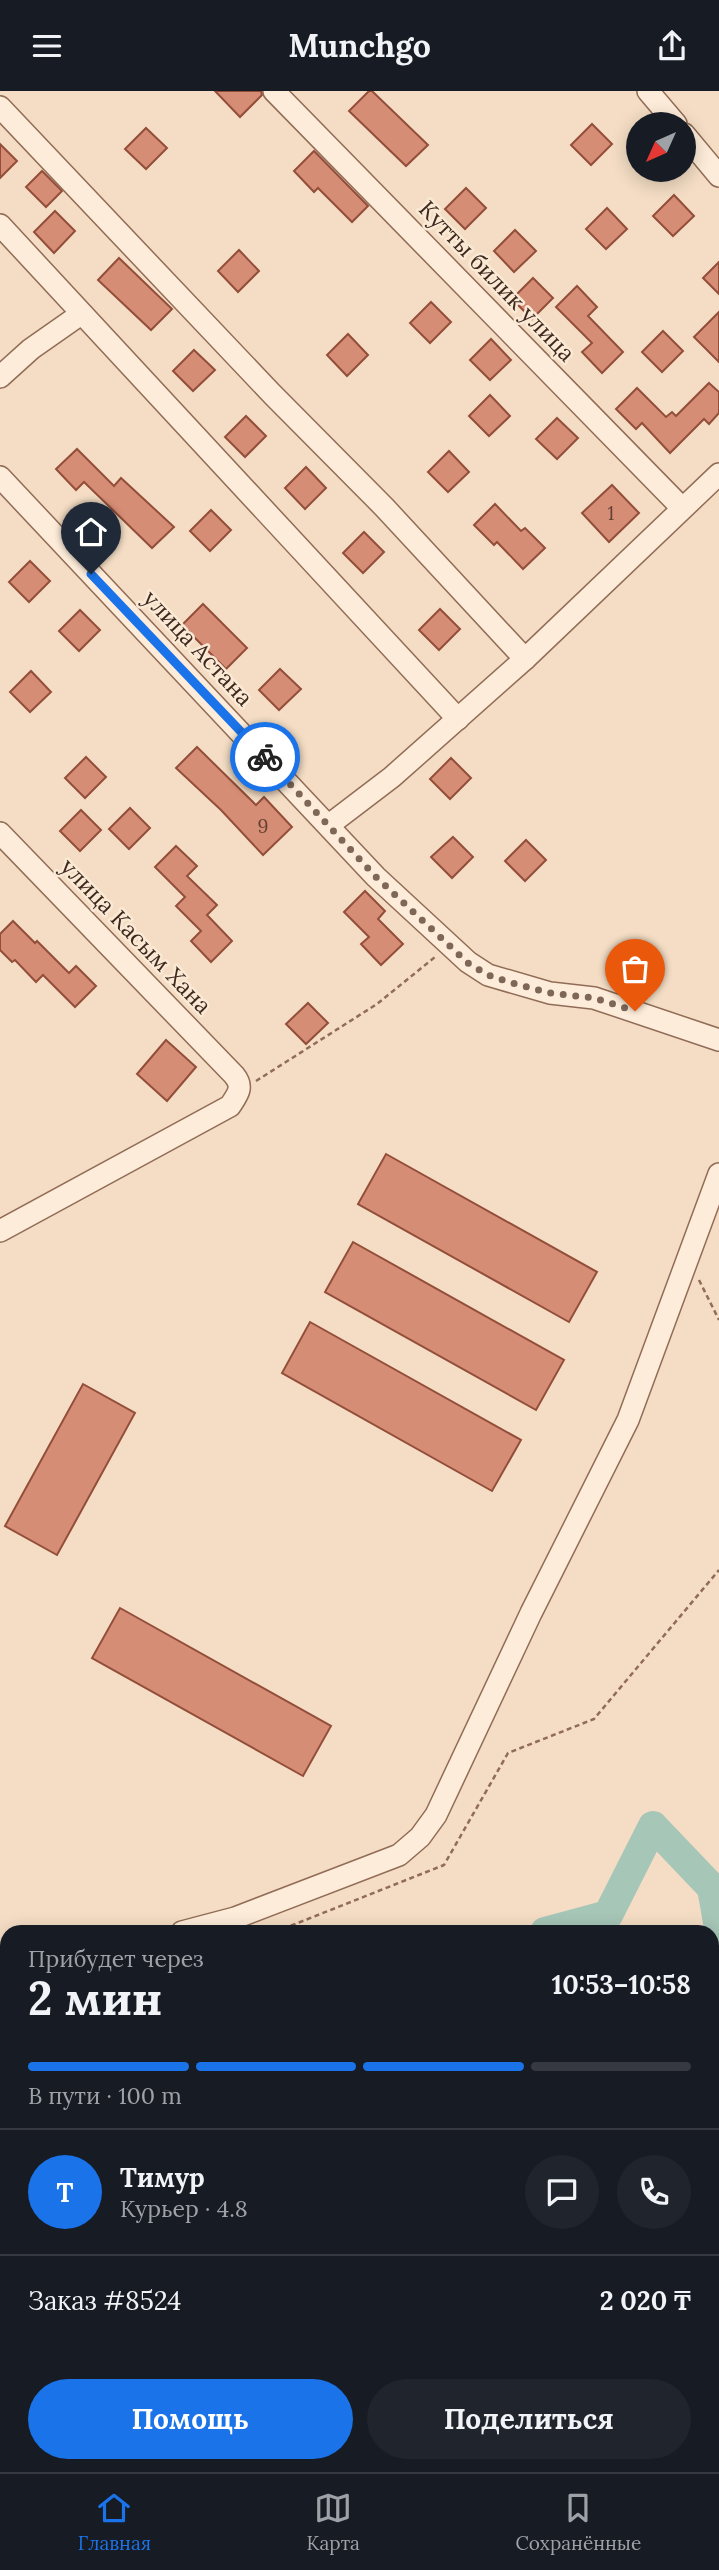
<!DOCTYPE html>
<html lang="ru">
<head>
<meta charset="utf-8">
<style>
  body { margin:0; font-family:Lora,serif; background:#20242c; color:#f1f3f6; height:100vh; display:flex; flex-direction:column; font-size:26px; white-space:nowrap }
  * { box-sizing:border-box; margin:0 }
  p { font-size:23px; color:#9ea1a6 }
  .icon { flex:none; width:38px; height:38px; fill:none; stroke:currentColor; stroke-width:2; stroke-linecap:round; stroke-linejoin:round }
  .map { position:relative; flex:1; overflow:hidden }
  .details { position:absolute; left:0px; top:1834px; width:719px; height:548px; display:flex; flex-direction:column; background:#171b24; border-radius:21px 21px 0 0; box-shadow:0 4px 18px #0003 }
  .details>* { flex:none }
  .needle { width:46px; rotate:225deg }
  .fabs { position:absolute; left:626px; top:21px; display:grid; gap:14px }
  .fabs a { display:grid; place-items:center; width:70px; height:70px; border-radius:50%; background:#171b24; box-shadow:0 4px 18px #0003; font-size:35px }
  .pin { position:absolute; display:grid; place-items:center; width:60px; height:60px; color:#fff; margin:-72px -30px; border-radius:50% 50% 50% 0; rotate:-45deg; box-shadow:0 0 7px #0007 }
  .pin .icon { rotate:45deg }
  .courier { position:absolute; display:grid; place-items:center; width:70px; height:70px; margin:-35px; border:5px solid #1a73e8; border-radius:50%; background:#fff; color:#222; box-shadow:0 2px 9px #0007 }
  .head em { font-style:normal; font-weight:800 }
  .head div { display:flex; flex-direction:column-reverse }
  .head { display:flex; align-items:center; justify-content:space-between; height:119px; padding:0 28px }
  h1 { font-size:46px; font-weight:800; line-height:52px }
  .bar { display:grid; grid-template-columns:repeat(4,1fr); gap:10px 7px; align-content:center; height:84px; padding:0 28px }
  .bar i { height:9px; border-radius:5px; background:#363941 }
  .bar .active { background:#1a73e8 }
  .bar p { grid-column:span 4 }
  .line { display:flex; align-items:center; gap:18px; padding:0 28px; border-top:2px solid #363941 }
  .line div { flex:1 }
  .round { display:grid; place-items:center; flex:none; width:74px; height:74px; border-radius:37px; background:#20242c }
  .primary-button { display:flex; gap:14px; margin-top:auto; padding:14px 28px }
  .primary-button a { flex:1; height:80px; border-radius:42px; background:#1a73e8; color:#fff; font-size:28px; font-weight:800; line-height:80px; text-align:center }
  .primary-button a+a { background:#20242c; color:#f1f3f6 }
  header { display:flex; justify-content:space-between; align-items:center; height:91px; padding:0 28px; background:#171b24; font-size:32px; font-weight:800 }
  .tab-bar { display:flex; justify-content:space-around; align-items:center; height:98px; border-top:2px solid #363941; background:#171b24; font-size:19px; color:#9ea1a6 }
  .tab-bar a { display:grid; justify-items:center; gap:4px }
  .tab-bar .active { color:#1a73e8 }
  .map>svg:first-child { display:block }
</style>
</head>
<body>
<header><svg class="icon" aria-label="menu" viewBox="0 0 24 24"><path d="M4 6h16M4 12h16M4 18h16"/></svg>Munchgo<svg class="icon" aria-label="share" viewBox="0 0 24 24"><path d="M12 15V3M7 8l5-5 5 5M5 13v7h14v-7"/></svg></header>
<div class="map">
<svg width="719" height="2381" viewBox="0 0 719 2381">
  <rect width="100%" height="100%" fill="#f4ddc4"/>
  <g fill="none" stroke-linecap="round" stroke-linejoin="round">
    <g stroke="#a6c6b7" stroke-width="30">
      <polyline points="545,1841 608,1824 653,1735 712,1797 719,1837"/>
      <polyline points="719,1930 719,1933"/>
      <polyline points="0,2330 7,2307"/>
    </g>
  </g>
  <g fill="#d68d75" stroke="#934e3a" stroke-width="2">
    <polygon points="215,0 261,0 262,4 240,26"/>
    <polygon points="369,0 372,0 428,54 406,75 349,20"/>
    <polygon points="592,33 612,53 591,74 571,54"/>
    <polygon points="146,37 167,57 146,78 125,58"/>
    <polygon points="0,53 17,70 0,87"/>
    <polygon points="314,60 368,115 352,131 318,97 314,101 294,80"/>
    <polygon points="42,80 62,100 46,116 26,96"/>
    <polygon points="466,97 486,117 465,138 445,118"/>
    <polygon points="674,104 694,125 673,145 653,125"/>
    <polygon points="607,117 627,138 606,158 586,138"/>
    <polygon points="55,120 75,140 54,162 34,141"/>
    <polygon points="515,139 536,160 514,181 494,160"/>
    <polygon points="239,159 259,180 238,201 218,180"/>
    <polygon points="119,167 172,218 151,239 98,189"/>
    <polygon points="719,171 719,203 703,187"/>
    <polygon points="533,187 553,207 532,228 512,208"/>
    <polygon points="577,195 597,216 588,225 623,261 602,282 582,261 592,252 556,216"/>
    <polygon points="431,211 451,231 430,252 410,232"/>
    <polygon points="719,221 719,271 694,246"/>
    <polygon points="663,240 683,260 662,281 642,261"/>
    <polygon points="348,243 368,264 347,285 327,264"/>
    <polygon points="491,248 511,269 490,289 470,269"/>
    <polygon points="194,259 215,279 193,300 173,280"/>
    <polygon points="709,292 719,301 719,322 709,333 704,328 670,362 642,332 636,338 616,318 637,297 666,326 672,321 676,325"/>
    <polygon points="490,304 510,325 489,345 469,325"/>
    <polygon points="246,325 266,345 245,366 225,346"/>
    <polygon points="557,327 578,347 557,368 536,348"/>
    <polygon points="77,358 114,395 121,387 174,436 152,457 84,391 76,399 56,378"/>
    <polygon points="449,360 469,381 448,401 428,381"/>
    <polygon points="306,376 326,397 305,418 285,397"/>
    <polygon points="612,394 639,422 609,451 582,422"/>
    <polygon points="495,413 521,440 525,437 545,457 523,478 497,451 494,454 474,434"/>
    <polygon points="211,419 231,439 210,460 190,440"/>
    <polygon points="364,441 384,461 363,482 343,462"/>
    <polygon points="30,470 50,490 29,511 9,491"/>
    <polygon points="203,513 247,557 226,578 182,534"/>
    <polygon points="440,518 460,538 439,559 419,539"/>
    <polygon points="80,519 100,539 79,560 59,540"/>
    <polygon points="280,578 301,598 279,619 259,599"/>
    <polygon points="31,580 51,601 30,621 10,601"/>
    <polygon points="197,656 256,714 264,706 292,736 263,764 221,719 176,677"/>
    <polygon points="86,666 106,686 85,707 65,687"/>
    <polygon points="451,667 471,687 450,708 430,688"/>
    <polygon points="130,717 150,737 129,758 109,738"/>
    <polygon points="81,719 101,739 80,760 60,740"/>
    <polygon points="453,746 473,766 452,787 431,766"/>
    <polygon points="526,749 546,769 525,790 505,770"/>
    <polygon points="176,755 197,775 187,785 217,814 207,824 232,850 211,871 191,850 201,840 176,815 185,806 155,776"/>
    <polygon points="365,800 385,820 378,828 403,853 381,874 361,853 369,846 344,821"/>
    <polygon points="13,830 35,852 37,850 69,882 76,875 96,895 75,916 43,884 36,891 15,869 12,871 0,859 0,843"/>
    <polygon points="308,912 328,932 306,953 286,933"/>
    <polygon points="166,949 196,976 167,1010 137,983"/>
    <polygon points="386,1063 597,1181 569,1231 358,1113"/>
    <polygon points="353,1151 564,1269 536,1319 325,1201"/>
    <polygon points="310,1231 521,1349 492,1400 282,1282"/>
    <polygon points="83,1293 135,1322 57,1464 5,1435"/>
    <polygon points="120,1517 331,1635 303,1685 92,1567"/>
  </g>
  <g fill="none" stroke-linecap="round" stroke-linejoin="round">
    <defs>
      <g id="minor">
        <polyline points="274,0 682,417"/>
        <polyline points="648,0 676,33"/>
        <polyline points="0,16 272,303 385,417 525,568 719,383"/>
        <polyline points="684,43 719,85"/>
        <polyline points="0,134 458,628"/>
        <polyline points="0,286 31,258 81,223"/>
        <polyline points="0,386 376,786 468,871 488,884 550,902 594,907 719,949"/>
        <polyline points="329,734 392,686 525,568"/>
        <path d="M0,742l234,242c10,12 4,19 -4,31l-230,125"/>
        <polyline points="182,1841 235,1827 399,1764 420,1746 436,1724 531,1522 628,1329 719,1083"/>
        <polyline points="0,2108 7,2104"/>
      </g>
    </defs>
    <use href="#minor" stroke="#916c57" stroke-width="24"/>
    <g stroke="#916c57" stroke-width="2.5" stroke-dasharray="5 3.5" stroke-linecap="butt">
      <polyline points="256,990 377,913 435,866"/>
      <polyline points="699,1189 719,1229"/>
      <polyline points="275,1841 444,1774 508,1662 594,1628 719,1479"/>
      <polyline points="712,2046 719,2043"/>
      <polyline points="120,2381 129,2375"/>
    </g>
    <use href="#minor" stroke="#fdecd9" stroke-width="21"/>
  </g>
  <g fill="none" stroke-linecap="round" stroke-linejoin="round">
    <polyline stroke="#7e6757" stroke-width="7" stroke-dasharray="0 12.6" points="265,666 376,786 468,872 488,884 512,892 550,902 594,907 635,920"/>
    <polyline stroke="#1a73e8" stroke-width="9" points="91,483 265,666"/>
  </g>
  <g text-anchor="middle" stroke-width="5" stroke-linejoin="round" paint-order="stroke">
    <g font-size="19" fill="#654133">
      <text x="611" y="429">1</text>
      <text x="263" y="742">9</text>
    </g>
    <g font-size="23" fill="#3f281d" stroke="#fae9d4">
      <text transform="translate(497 190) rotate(46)" y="8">Кутты билик улица</text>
      <text transform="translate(198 557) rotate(47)" y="8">улица Астана</text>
      <text transform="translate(136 845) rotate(46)" y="8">улица Касым Хана</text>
    </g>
  </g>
</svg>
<div class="fabs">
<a><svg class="needle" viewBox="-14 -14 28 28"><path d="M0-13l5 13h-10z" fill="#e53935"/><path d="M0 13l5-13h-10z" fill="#9ea1a6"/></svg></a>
</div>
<div class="pin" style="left:635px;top:920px;background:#ea580c"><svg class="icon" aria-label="bag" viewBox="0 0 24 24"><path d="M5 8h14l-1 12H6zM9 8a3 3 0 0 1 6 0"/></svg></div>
<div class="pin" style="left:91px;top:483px;background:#1f2937"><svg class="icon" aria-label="home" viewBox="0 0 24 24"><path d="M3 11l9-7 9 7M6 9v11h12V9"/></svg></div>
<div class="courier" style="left:265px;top:666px"><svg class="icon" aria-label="bike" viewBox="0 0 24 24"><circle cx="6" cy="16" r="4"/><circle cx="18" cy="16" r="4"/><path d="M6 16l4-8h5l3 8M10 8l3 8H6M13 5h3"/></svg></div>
<section class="details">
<div class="head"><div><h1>2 мин</h1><p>Прибудет через</p></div><em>10:53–10:58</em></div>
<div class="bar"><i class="active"></i><i class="active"></i><i class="active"></i><i></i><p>В пути · 100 m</p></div>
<div class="line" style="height:126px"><b class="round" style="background:#1a73e8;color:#fff">Т</b><div><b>Тимур</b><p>Курьер · 4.8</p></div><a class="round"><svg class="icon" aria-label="chat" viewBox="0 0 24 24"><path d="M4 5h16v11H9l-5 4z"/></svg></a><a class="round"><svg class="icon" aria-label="phone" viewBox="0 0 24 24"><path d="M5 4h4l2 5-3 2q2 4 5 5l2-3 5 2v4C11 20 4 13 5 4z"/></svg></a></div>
<div class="line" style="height:91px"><div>Заказ #8524</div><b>2 020 ₸</b></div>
<div class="primary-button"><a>Помощь</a><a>Поделиться</a></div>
</section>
</div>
<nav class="tab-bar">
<a class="active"><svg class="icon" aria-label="home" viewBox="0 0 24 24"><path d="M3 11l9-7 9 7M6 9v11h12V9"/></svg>Главная</a>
<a><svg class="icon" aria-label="map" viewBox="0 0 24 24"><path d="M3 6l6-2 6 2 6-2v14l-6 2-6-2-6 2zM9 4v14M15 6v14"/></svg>Карта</a>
<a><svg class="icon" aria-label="saved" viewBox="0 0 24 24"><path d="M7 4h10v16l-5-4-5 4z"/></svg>Сохранённые</a>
</nav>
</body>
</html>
